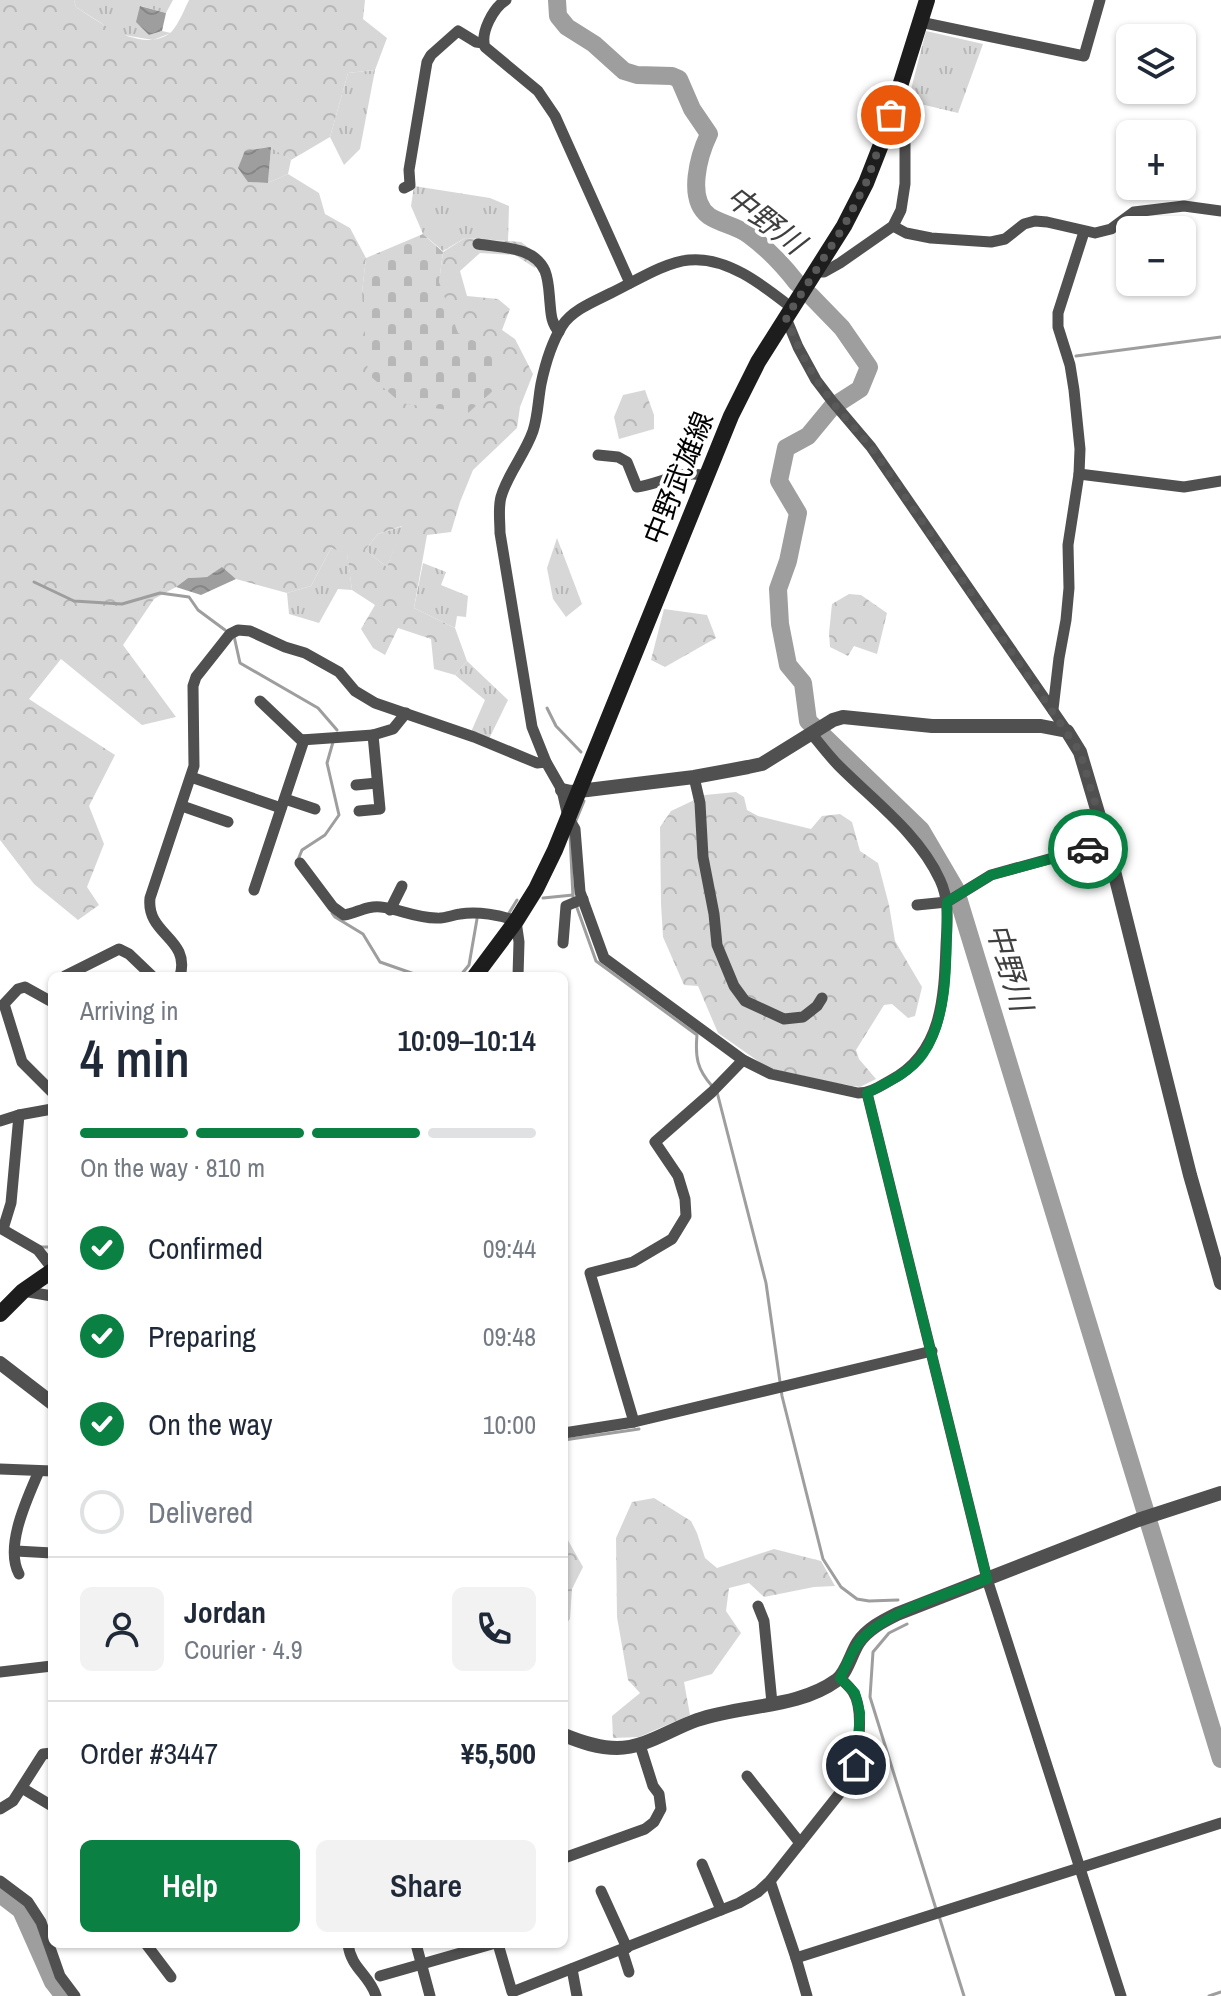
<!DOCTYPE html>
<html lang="en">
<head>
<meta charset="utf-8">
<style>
  body { margin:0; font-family:"Archivo Narrow","Noto Sans JP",sans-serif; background:#f2f2f3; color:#1f2937; height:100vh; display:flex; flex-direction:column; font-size:30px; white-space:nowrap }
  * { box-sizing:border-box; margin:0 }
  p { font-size:26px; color:#747a83 }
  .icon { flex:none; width:44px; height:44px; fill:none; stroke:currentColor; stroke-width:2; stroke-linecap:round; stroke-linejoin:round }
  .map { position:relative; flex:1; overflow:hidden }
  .details { position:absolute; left:48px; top:972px; width:520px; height:976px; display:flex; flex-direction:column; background:#fff; border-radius:12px; box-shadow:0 2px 6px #0004 }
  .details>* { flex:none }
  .controls { position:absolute; left:1116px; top:24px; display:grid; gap:16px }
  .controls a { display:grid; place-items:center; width:80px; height:80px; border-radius:12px; background:#fff; box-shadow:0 2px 6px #0004; font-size:40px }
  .pin { position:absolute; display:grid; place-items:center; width:68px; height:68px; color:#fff; margin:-34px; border:4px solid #fff; border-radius:50%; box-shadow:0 2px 8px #0007 }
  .courier { position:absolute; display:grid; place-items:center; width:80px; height:80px; margin:-40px; border:6px solid #0b8043; border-radius:50%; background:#fff; color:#222; box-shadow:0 2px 10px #0007 }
  .summary em { font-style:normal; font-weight:600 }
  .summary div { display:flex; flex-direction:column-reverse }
  .summary { display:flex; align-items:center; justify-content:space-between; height:136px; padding:0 32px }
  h1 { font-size:52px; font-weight:600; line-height:60px }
  .bar { display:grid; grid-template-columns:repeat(4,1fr); gap:12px 8px; align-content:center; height:96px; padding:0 32px }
  .bar i { height:10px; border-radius:6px; background:#e0e1e3 }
  .bar .active { background:#0b8043 }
  .bar p { grid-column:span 4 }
  .line { display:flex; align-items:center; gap:20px; padding:0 32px; border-top:2px solid #e0e1e3 }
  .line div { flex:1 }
  .round { display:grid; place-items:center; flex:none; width:84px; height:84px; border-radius:12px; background:#f2f2f3 }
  ol { padding:0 32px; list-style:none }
  li { display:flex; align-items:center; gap:24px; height:88px }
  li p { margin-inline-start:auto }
  li .icon { padding:8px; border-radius:50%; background:#0b8043; color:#fff; stroke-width:4 }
  li:last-child { color:#747a83 }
  li i { width:44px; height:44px; border:4px solid #e0e1e3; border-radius:50% }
  .action { display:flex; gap:16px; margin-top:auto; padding:16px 32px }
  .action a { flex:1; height:92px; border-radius:12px; background:#0b8043; color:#fff; font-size:32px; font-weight:600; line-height:92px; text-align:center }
  .action a+a { background:#f2f2f3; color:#1f2937 }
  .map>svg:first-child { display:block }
</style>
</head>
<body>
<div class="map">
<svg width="1221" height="1996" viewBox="0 0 1221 1996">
  <defs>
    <pattern id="grass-tufts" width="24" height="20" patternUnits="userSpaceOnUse" patternTransform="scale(2)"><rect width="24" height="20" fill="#d7d7d7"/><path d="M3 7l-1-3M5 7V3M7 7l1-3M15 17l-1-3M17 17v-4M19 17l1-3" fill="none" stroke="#b7b7b7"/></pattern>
    <pattern id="forest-crowns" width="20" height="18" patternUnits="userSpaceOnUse" patternTransform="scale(2)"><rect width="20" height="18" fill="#d7d7d7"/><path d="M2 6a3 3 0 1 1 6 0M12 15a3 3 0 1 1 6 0" fill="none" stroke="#b7b7b7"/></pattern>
    <pattern id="cemetery-stones" width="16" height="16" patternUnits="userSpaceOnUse" patternTransform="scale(2)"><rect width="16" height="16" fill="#d7d7d7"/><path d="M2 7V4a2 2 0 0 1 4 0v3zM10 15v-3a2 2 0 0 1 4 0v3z" fill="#b7b7b7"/></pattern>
    <pattern id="water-waves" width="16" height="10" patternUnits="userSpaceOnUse" patternTransform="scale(2)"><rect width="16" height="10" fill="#9e9e9e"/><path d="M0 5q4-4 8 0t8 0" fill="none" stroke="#868686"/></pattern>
  </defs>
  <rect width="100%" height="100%" fill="#fff"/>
  <g fill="url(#grass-tufts)">
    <polygon points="74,0 173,0 166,13 141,6 149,35 162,31 171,33 153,40 118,34 76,7"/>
    <polygon points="926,31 983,44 958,113 908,101"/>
    <polygon points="375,70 360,149 344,165 330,137 348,73"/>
    <polygon points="271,147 291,160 288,174 268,183"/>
    <polygon points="414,186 490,198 509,206 508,241 465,238 443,251 423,234 411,206"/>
    <polygon points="403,526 387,567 365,550 378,534"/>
    <polygon points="557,538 582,604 566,617 553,599 547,568"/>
    <polygon points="331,548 347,553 352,590 338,589 319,623 289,614 287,593 311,586"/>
    <polygon points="423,563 446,572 441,585 468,596 466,617 457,616 455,628 414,608"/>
    <polygon points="467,661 508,700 489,739 471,732 485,700 455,675"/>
  </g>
  <g fill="url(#forest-crowns)" fill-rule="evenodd">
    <path d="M0,0h74l2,7c23,15 66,47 94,26 7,-5 15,-25 19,-33h176l-2,19 24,19 -12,32 -27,3 -18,64 -39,23 -20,-12 -23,34 20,1 20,-9 31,19 6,21 25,14 16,30 -4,34 85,73 -8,-83 4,-30 22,-14 56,4 19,14 -5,12 -20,-13 -35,-2 -20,18 7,25 31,3 12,10 -8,21 13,9 18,35 -13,33 -3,21 -44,42 -13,32 -9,30 -24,3 -13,73 41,20 12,33 -12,14 -21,-6 -3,-30 -33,-11 -13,27 -12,-7 -12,-19 14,-24 -23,-15 -5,-36 -16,-6 -20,38 -24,7 -51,-14 -14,-11 -15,9 -19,1 -12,9 -22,12 -31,46 53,72 -34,8 -81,-66 -32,40 86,56 -26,51 15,38 -17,43 12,18 -21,15 -44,-36 -34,-44zM402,526l-15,41 -22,-17 13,-16z"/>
    <polygon points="645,390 654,415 654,429 619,439 614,417 623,395"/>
    <polygon points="849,594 861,595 887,613 877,654 854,646 848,656 830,647 829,633 832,604"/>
    <polygon points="664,609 707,615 716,638 665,667 651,660"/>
    <polygon points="736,792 744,797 747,810 758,816 811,829 822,816 840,814 852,822 860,851 878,863 889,905 895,941 922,987 915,1016 908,1018 892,1004 884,1005 856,1050 859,1059 876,1079 860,1087 835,1083 768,1068 718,1033 698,986 684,985 663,937 661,904 660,827 671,811 705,795"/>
    <polygon points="654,1498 691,1521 697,1533 705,1558 717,1568 774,1549 821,1561 835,1586 814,1587 764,1597 749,1583 729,1588 726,1611 741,1633 712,1674 684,1682 690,1715 639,1737 613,1738 612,1716 640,1693 628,1680 617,1617 616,1538 632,1502"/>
    <polygon points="564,1533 583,1567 572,1589 570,1619 564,1626"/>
  </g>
  <polygon fill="url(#cemetery-stones)" points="423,234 443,252 439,282 458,333 485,346 502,367 495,389 468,413 401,403 368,374 362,292 366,258"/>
  <g fill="url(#water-waves)">
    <polygon points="140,6 166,13 162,31 149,35 136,22"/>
    <polygon points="271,147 268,183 248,182 238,168 245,151"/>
    <polygon points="222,567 236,579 201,595 176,587 188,578 207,577"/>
  </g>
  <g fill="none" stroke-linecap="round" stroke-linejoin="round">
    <g stroke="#9e9e9e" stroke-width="3">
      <polyline points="1076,356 1221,337"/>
      <polyline points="34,582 74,601 122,604 160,593 189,597 198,610 225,630"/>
      <polyline points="234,636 240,663 318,708 337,730"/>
      <polyline points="547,708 556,726 581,752"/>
      <polyline points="575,823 584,801"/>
      <polyline points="570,834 573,898"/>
      <polyline points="297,862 302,850 325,835 339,815 327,763 333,742"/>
      <polyline points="543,898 573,895"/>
      <path d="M576,905l20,56 101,74c-2,22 0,34 15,51"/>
      <polyline points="332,913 335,917 363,934 380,962 420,976"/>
      <polyline points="509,913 517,900"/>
      <polyline points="460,976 469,965 477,919"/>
      <polyline points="717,1092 766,1283 782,1396 823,1559 841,1587 857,1599 869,1601 898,1600"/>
      <polyline points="41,1247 52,1247"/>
      <polyline points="564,1440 639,1429"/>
      <polyline points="907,1624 889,1633 873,1652 870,1697 936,1909"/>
      <polyline points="939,1916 964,1996"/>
      <polyline points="1209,1996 1221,1992"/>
    </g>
    <g stroke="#9e9e9e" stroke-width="18">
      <path d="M557,0l1,16 9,11 27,17 30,27 13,4 35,1 7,3 13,30 17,25c-10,21 -23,65 0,82 12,8 28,10 40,19 19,14 34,30 48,48"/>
      <polyline points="810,295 842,328 869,367 860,389 832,407 808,436 786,448 779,481 798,513 788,561 778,589 780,624 788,665 803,683 808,721 921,830 955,888 1221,1759"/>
      <polyline points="0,1894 21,1910 53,1982 64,1996"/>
    </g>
    <g stroke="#505050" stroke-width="11">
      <path d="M506,0c-13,8 -26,33 -21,47l53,44 17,25 75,167"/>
      <polyline points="920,22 1084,56 1100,0"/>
      <polyline points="404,188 410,185 409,170 427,62 431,55 458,31 476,42 483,43"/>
      <polyline points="893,226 906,233 931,238 991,242 1005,239 1024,224 1035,221 1047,222 1095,233 1111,229 1134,212 1184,206 1221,211"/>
      <path d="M478,244c24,4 56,2 67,27 4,10 4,22 5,32 1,11 1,20 9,29"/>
      <polyline points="815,272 824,272 840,263 893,226 901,210 905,184 905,112 898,93"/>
      <path d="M792,308c-28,-22 -65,-52 -103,-48 -24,2 -55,22 -78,33 -16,8 -39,17 -49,33 -10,16 -17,39 -21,58 -3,16 -3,32 -8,47 -8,23 -26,44 -32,66 -3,11 -1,24 -1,36l32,194 14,35 16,28 6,27 7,12 5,63 24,66 139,102 28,14 87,19c13,0 22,-7 33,-13 51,-27 53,-82 55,-134 1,-23 4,-45 -6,-66 -21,-46 -66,-79 -101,-114 -10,-10 -19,-22 -28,-33"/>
      <polyline points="786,318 798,347 816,380 832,401 871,447 1067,731"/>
      <path d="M598,455l20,2 9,5 10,25c20,-2 48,-19 68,-11"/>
      <polyline points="1079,474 1184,487 1221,481"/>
      <polyline points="260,701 301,740 373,735"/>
      <polyline points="1053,709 1059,658 1066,620 1069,588 1068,545 1079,474 1080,449 1074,390 1070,365 1058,327 1058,313 1084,232"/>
      <polyline points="191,777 281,808"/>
      <polyline points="694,777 700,803 703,857 714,914 717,945 734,986 745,1001 784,1019 803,1017 817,1006 822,998"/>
      <polyline points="356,785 377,783"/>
      <polyline points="285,799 315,809"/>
      <polyline points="182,806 228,822"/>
      <polyline points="359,811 380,809 373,735 393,729 406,713"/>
      <path d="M300,863l33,44 11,8c13,-2 23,-10 37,-8 18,2 35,11 55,11 8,1 16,-3 24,-4 18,-3 40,1 56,7l3,21 -1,34"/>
      <polyline points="254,890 304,740"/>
      <polyline points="917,905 947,902 991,875 1107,843"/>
      <polyline points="390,910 402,886"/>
      <polyline points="563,943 566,906 583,899"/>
      <polyline points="65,976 119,949 129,954 152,976"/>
      <path d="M180,976c11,-38 -34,-41 -30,-78l44,-132 -1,-80 3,-9 34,-43 8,-4 12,1 35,16 20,6 34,19 16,19 20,12 99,34 63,26 9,-1"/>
      <polyline points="52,1002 25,987 18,989 4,1004 22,1062 52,1092"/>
      <polyline points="867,1093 987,1579 1121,1996"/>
      <polyline points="0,1121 19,1115 52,1109"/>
      <polyline points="0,1228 38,1250 52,1268"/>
      <polyline points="3,1229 11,1203 19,1115"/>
      <polyline points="23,1291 52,1296"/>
      <polyline points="634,1422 590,1273 633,1262 672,1239 686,1216 685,1199 678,1176 655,1142 712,1092 743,1060"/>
      <polyline points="564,1433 634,1422 932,1351"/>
      <polyline points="0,1469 52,1471"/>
      <polyline points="16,1551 52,1553"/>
      <path d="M19,1574c-15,-28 9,-77 20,-103"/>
      <polyline points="758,1606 764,1621 772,1703"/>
      <polyline points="0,1672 52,1666"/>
      <polyline points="747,1776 800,1843"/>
      <polyline points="22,1788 52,1806"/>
      <polyline points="0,1809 13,1801 43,1754 52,1753"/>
      <polyline points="564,1858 645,1829 654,1822 661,1809 659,1794 653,1786 640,1745"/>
      <polyline points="702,1864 721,1910"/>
      <polyline points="0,1881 28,1902 41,1922 60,1976 75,1996"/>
      <polyline points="770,1881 796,1958 807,1996"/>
      <polyline points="601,1891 627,1948"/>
      <polyline points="146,1944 171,1977"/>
      <path d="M348,1944c3,25 21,30 28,52"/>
      <polyline points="416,1944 430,1996"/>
      <path d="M498,1944l14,48 227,-89 19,-11 12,-11 81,-102c7,-20 14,-69 2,-87 -3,-5 -9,-10 -13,-14"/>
      <polyline points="622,1950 629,1972"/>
      <polyline points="796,1958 1221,1823"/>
      <polyline points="572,1969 577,1996"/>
      <polyline points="380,1976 492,1944"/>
    </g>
    <g stroke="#505050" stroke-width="14">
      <polyline points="562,790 571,792 694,777 748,767 762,764 833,720 843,717 932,726 1041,726 1067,731 1080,752 1107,843 1190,1175 1221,1283"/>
      <polyline points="0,1363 52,1403"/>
      <path d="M564,1735c17,7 34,13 53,13 28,0 54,-19 80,-28 46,-16 100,-11 140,-40 10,-8 14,-26 21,-37 9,-14 25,-22 39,-29l241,-94 83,-27"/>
    </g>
    <g stroke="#1d1d1d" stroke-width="16">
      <polyline points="475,976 516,921 536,889 555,850 731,416 758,362 844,226 866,183 884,137 927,0"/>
      <polyline points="0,1314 23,1291 52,1271"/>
    </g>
  </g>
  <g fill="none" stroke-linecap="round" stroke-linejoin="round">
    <path stroke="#595959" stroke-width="8" stroke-dasharray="0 14.4" d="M891,115l-25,68 -22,43 -58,92c9,22 19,44 32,64 15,23 35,44 53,65l209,305 27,91 -19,6"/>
    <path stroke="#0b8043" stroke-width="10" d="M856,1765l4,-52 -5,-20 -15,-15c7,-13 12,-29 22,-39 25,-28 89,-46 125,-60l-120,-486c19,-10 43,-20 56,-39 28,-40 23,-106 24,-152l44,-27 97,-26"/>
  </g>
  <g text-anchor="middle" stroke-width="7" stroke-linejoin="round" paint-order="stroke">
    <g font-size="28" fill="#000" stroke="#fff">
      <text transform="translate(678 478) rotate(-68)" y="10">中野武雄線</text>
    </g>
    <g font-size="30" font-style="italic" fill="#3f3f3f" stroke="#fff">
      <text transform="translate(765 220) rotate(38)" y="10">中野川</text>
      <text transform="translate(1009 967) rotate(73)" y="10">中野川</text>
    </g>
  </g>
</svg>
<div class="controls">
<a><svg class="icon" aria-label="layers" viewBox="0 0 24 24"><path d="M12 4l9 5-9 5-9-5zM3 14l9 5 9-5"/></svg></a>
<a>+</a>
<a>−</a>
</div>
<div class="pin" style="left:891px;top:115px;background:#ea580c"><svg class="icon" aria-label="bag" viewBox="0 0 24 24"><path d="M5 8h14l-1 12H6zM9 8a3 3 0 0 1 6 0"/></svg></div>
<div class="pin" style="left:856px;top:1765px;background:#1f2937"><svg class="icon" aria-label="home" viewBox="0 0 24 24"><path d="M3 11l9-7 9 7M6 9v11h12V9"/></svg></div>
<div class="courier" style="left:1088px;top:849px"><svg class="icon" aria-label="car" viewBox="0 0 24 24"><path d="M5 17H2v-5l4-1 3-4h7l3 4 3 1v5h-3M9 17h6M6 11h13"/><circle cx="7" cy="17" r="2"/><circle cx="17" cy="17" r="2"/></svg></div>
<section class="details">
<div class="summary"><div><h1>4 min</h1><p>Arriving in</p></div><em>10:09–10:14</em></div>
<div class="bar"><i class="active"></i><i class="active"></i><i class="active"></i><i></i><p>On the way · 810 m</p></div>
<ol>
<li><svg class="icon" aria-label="check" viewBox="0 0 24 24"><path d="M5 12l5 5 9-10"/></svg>Confirmed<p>09:44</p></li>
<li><svg class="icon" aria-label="check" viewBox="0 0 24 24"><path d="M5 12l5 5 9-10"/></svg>Preparing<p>09:48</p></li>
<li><svg class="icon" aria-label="check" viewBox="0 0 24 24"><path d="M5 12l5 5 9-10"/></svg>On the way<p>10:00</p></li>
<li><i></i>Delivered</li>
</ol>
<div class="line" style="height:144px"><a class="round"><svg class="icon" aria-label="person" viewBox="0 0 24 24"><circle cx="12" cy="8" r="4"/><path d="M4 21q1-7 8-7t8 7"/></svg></a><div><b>Jordan</b><p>Courier · 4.9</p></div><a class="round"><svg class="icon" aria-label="phone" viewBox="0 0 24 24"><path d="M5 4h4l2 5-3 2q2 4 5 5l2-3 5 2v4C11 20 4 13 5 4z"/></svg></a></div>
<div class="line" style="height:104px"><div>Order #3447</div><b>¥5,500</b></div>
<div class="action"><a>Help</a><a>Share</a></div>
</section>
</div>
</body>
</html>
